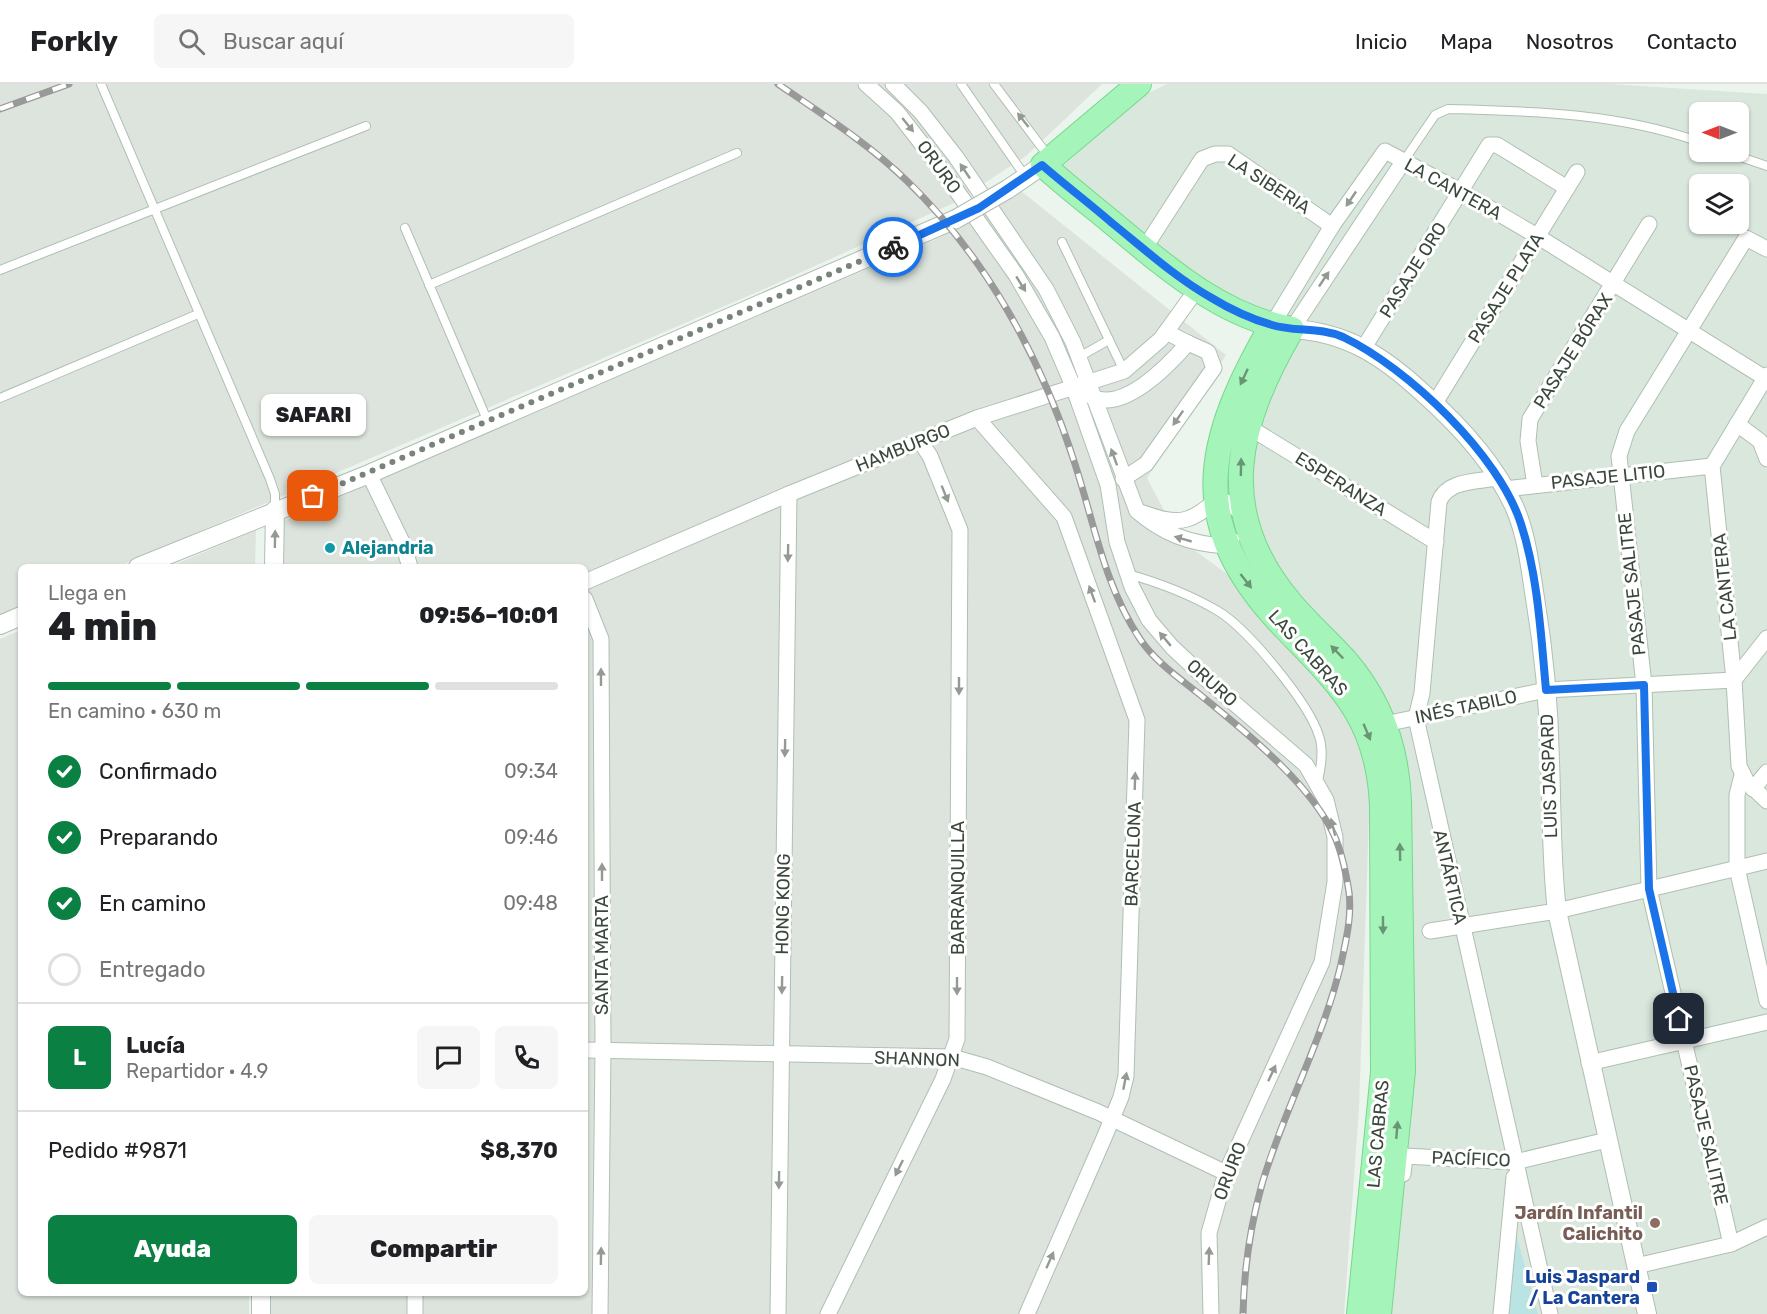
<!DOCTYPE html>
<html lang="es">
<head>
<meta charset="utf-8">
<style>
  body { margin:0; font-family:Rubik,sans-serif; background:#f6f6f6; color:#202124; height:100vh; display:flex; flex-direction:column; font-size:22px; white-space:nowrap }
  * { box-sizing:border-box; margin:0 }
  p { font-size:20px; color:#757577 }
  .icon { flex:none; width:33px; height:33px; fill:none; stroke:currentColor; stroke-width:2; stroke-linecap:round; stroke-linejoin:round }
  .map { position:relative; flex:1; overflow:hidden }
  .side { position:absolute; left:18px; top:480px; width:570px; height:732px; display:flex; flex-direction:column; background:#fff; border-radius:9px; box-shadow:0 2px 4px #0004 }
  .side>* { flex:none }
  .needle { width:39px; rotate:270deg }
  .tools { position:absolute; left:1689px; top:18px; display:grid; gap:12px }
  .tools a { display:grid; place-items:center; width:60px; height:60px; border-radius:9px; background:#fff; box-shadow:0 2px 4px #0004; font-size:30px }
  .pin { position:absolute; display:grid; place-items:center; width:51px; height:51px; color:#fff; margin:-26px; border-radius:12px; box-shadow:0 3px 9px #0006 }
  .courier { position:absolute; display:grid; place-items:center; width:60px; height:60px; margin:-30px; border:4px solid #1a73e8; border-radius:50%; background:#fff; color:#222; box-shadow:0 2px 8px #0007 }
  .bubble { position:absolute; height:42px; border-radius:9px; background:#fff; box-shadow:0 2px 4px #0004; font-size:20px; font-weight:800; line-height:42px; text-align:center }
  .summary em { font-style:normal; font-weight:800 }
  .summary div { display:flex; flex-direction:column-reverse }
  .summary { display:flex; align-items:center; justify-content:space-between; height:102px; padding:0 30px }
  h1 { font-size:39px; font-weight:800; line-height:45px }
  .bar { display:grid; grid-template-columns:repeat(4,1fr); gap:9px 6px; align-content:center; height:72px; padding:0 30px }
  .bar i { height:8px; border-radius:4px; background:#e0e0e0 }
  .bar .active { background:#0b8043 }
  .bar p { grid-column:span 4 }
  .line { display:flex; align-items:center; gap:15px; padding:0 30px; border-top:2px solid #e0e0e0 }
  .line div { flex:1 }
  .round { display:grid; place-items:center; flex:none; width:63px; height:63px; border-radius:9px; background:#f6f6f6 }
  ol { padding:0 30px; list-style:none }
  li { display:flex; align-items:center; gap:18px; height:66px }
  li p { margin-inline-start:auto }
  li .icon { padding:6px; border-radius:50%; background:#0b8043; color:#fff; stroke-width:4 }
  li:last-child { color:#757577 }
  li i { width:33px; height:33px; border:3px solid #e0e0e0; border-radius:50% }
  .primary-button { display:flex; gap:12px; margin-top:auto; padding:12px 30px }
  .primary-button a { flex:1; height:69px; border-radius:9px; background:#0b8043; color:#fff; font-size:24px; font-weight:800; line-height:69px; text-align:center }
  .primary-button a+a { background:#f6f6f6; color:#202124 }
  header { display:flex; align-items:center; gap:36px; box-sizing:border-box; height:84px; padding:0 30px; background:#fff; border-bottom:2px solid #e0e0e0 }
  header strong { font-size:28px }
  nav { display:flex; gap:33px; margin-inline-start:auto; font-size:21px }
  .search { width:420px; height:54px; background:#f6f6f6; display:flex; align-items:center; gap:15px; box-sizing:border-box; padding:0 21px; border-radius:9px; color:#757577; font-size:22px }
  .map>svg:first-child { display:block }
</style>
</head>
<body>
<header>
<strong>Forkly</strong>
<div class="search"><svg class="icon" aria-label="search" viewBox="0 0 24 24"><circle cx="10" cy="10" r="6"/><path d="M15 15l6 6"/></svg>Buscar aquí</div>
<nav><a>Inicio</a><a>Mapa</a><a>Nosotros</a><a>Contacto</a></nav>
</header>
<div class="map">
<svg width="1767" height="1230" viewBox="0 0 1767 1230">
  <rect width="100%" height="100%" fill="#ecf4ee"/>
  <path fill="#dae7dd" fill-rule="evenodd" d="M1167,0h442l158,10v1220h-397l16,-518 -142,-229 -20,-71 5,-42 8,-35 50,-88 -93,-48 -140,-109 88,-78zM1700,28h38v40h-38zM1700,100h38v40h-38z"/>
  <g fill="#dde4dd">
    <polygon points="0,0 1102,0 1026,72 954,119 762,206 117,483 21,483 21,523 0,532"/>
    <polygon points="1021,107 1226,271 1147,394 1179,455 1329,564 1372,649 1359,1024 1344,1230 267,1230 267,1209 585,1209 585,483 277,483 279,439 939,154"/>
    <polygon points="256,446 255,483 169,483"/>
    <polygon points="21,546 21,1209 249,1209 249,1230 0,1230 0,555"/>
  </g>
  <polygon fill="#b9e4e3" points="1514,1142 1538,1230 1507,1230"/>
  <g fill="none" stroke-linecap="round" stroke-linejoin="round">
    <defs>
      <g id="service">
        <polyline points="101,0 270,395 275,410 275,425"/>
        <polyline points="961,0 1025,92"/>
        <polyline points="994,0 1049,73"/>
        <polyline points="1726,68 1767,82"/>
        <path d="M1403,78l32,-47 13,-6c84,2 171,4 252,33"/>
        <polyline points="405,144 488,338"/>
        <polyline points="1062,158 1124,287"/>
        <polyline points="0,186 366,42"/>
        <polyline points="429,201 737,69"/>
        <polyline points="1079,273 1109,256"/>
        <polyline points="0,314 198,230"/>
        <path d="M1128,490c32,9 61,20 90,37 29,17 91,92 101,125 5,14 2,31 -1,45"/>
      </g>
      <g id="minor">
        <polyline points="866,0 897,28 942,86 1016,191 1052,253 1073,302 1108,401 1117,458 1132,503 1149,536 1172,563 1205,594 1306,681 1326,716 1335,753 1335,798 1322,878 1226,1089 1209,1149 1211,1230"/>
        <path d="M893,0l28,28 35,45 90,132 27,53 64,169c27,23 53,33 89,35l6,-6"/>
        <polyline points="1144,165 1202,75 1215,70 1228,70 1332,142"/>
        <polyline points="1272,241 1332,142 1385,67 1462,108 1537,152 1765,294"/>
        <polyline points="1292,245 1403,78"/>
        <polyline points="1363,265 1489,61 1497,61 1567,104"/>
        <polyline points="1767,291 1712,382 1734,596 1739,682 1747,698 1767,717"/>
        <path d="M1089,311c32,21 80,-30 99,-52l-22,-11"/>
        <polyline points="1435,319 1577,88"/>
        <polyline points="977,334 1064,433 1137,636 1126,992 1121,1013 1104,1054 1027,1230"/>
        <polyline points="1737,340 1760,357 1767,375"/>
        <polyline points="1247,342 1436,458"/>
        <polyline points="369,390 403,460 410,483"/>
        <path d="M1497,394c-21,4 -50,2 -58,24l-17,191 -6,25 134,596"/>
        <polyline points="1123,395 1146,380 1214,284 1208,268 1188,259"/>
        <polyline points="1535,401 1528,357 1530,335 1649,140"/>
        <polyline points="1505,405 1712,382"/>
        <path d="M1137,427c15,5 34,13 50,8 33,-11 22,-35 59,-2"/>
        <polyline points="585,498 789,410 977,334 1124,287 1161,255 1197,205"/>
        <polyline points="585,515 601,555 603,966 600,1230"/>
        <polyline points="1385,640 1546,606 1734,596 1767,554"/>
        <polyline points="1742,691 1737,711 1737,784 1767,917"/>
        <polyline points="1753,705 1767,688"/>
        <polyline points="1430,847 1557,827 1767,777"/>
        <polyline points="585,966 952,973 987,983 1098,1028 1226,1089"/>
        <polyline points="1589,979 1767,938"/>
        <polyline points="1403,1090 1405,1072 1515,1078 1607,1056"/>
        <polyline points="1731,1160 1649,805 1644,601 1619,372 1627,347 1746,154 1767,165"/>
        <polyline points="1636,1182 1731,1160 1767,1143"/>
        <polyline points="415,1230 415,1209"/>
        <polyline points="778,1230 789,410"/>
        <polyline points="828,1230 943,995 957,955 960,446 930,372 920,357"/>
        <polyline points="1501,1230 1514,1093"/>
      </g>
      <g id="tertiary">
        <polyline points="1008,105 1043,81"/>
        <path d="M1292,245c55,3 92,28 131,64 35,31 71,70 91,113 13,29 16,61 21,92 9,54 14,109 15,163 2,50 1,100 7,150l90,403"/>
        <polyline points="138,483 369,390 956,135"/>
        <polyline points="274,483 275,426"/>
        <polyline points="0,541 21,532"/>
        <polyline points="261,1230 261,1209"/>
      </g>
      <g id="primary">
        <path d="M1139,0l-96,81c21,19 44,37 66,55 54,45 112,97 183,109 -54,93 -80,180 -3,272 17,21 38,39 56,59 35,40 52,89 54,141l4,270 -24,243"/>
        <path d="M1272,241c-68,118 -88,200 15,305 55,57 91,90 95,175l1,267 -24,242"/>
      </g>
    </defs>
    <use href="#service" stroke="#afbfb2" stroke-width="10"/>
    <use href="#minor" stroke="#afbfb2" stroke-width="17"/>
    <use href="#tertiary" stroke="#afbfb2" stroke-width="20"/>
    <use href="#primary" stroke="#76d88e" stroke-width="26"/>
    <use href="#service" stroke="#fff" stroke-width="8"/>
    <use href="#minor" stroke="#fff" stroke-width="15"/>
    <use href="#tertiary" stroke="#fff" stroke-width="18"/>
    <use href="#primary" stroke="#a5f4b9" stroke-width="24"/>
    <defs>
      <g id="rail">
        <path d="M778,0c44,30 91,60 129,97 79,76 134,177 167,280 20,61 30,124 66,178 16,24 42,41 64,59 43,35 107,87 130,137 8,17 12,38 15,57 3,25 -3,48 -8,72 -18,76 -57,145 -79,220 -12,43 -18,86 -19,130"/>
        <polyline points="0,25 69,0"/>
      </g>
    </defs>
    <use href="#rail" stroke="#999" stroke-width="7"/>
    <use href="#rail" stroke="#fff" stroke-width="4.5" stroke-dasharray="14" stroke-linecap="butt"/>
    <defs>
      <polyline id="tertiary-bridge" points="956,135 1008,105"/>
    </defs>
    <use href="#tertiary-bridge" stroke="#afbfb2" stroke-width="20" stroke-linecap="butt"/>
    <use href="#tertiary-bridge" stroke="#fff" stroke-width="18"/>
  </g>
  <defs><path id="oneway-solid" d="M-6-.8H1V-3.2L6.5 0L1 3.2V.8H-6Z" transform="scale(1.5)"/></defs>
  <g fill="#939a94">
    <use href="#oneway-solid" transform="translate(1023 36) rotate(-128)"/>
    <use href="#oneway-solid" transform="translate(908 41) rotate(51)"/>
    <use href="#oneway-solid" transform="translate(965 87) rotate(-124)"/>
    <use href="#oneway-solid" transform="translate(1351 115) rotate(124)"/>
    <use href="#oneway-solid" transform="translate(1324 195) rotate(-56)"/>
    <use href="#oneway-solid" transform="translate(1021 200) rotate(58)"/>
    <use href="#oneway-solid" transform="translate(1178 334) rotate(125)"/>
    <use href="#oneway-solid" transform="translate(1114 373) rotate(-110)"/>
    <use href="#oneway-solid" transform="translate(945 410) rotate(68)"/>
    <use href="#oneway-solid" transform="translate(275 455) rotate(-89)"/>
    <use href="#oneway-solid" transform="translate(1183 455) rotate(-164)"/>
    <use href="#oneway-solid" transform="translate(788 469) rotate(91)"/>
    <use href="#oneway-solid" transform="translate(1092 510) rotate(-110)"/>
    <use href="#oneway-solid" transform="translate(1165 555) rotate(-130)"/>
    <use href="#oneway-solid" transform="translate(601 593) rotate(-90)"/>
    <use href="#oneway-solid" transform="translate(959 602) rotate(90)"/>
    <use href="#oneway-solid" transform="translate(785 664) rotate(91)"/>
    <use href="#oneway-solid" transform="translate(1135 697) rotate(-88)"/>
    <use href="#oneway-solid" transform="translate(1333 743) rotate(-104)"/>
    <use href="#oneway-solid" transform="translate(602 788) rotate(-90)"/>
    <use href="#oneway-solid" transform="translate(782 901) rotate(91)"/>
    <use href="#oneway-solid" transform="translate(957 902) rotate(90)"/>
    <use href="#oneway-solid" transform="translate(1272 989) rotate(-65)"/>
    <use href="#oneway-solid" transform="translate(1125 997) rotate(-79)"/>
    <use href="#oneway-solid" transform="translate(899 1084) rotate(116)"/>
    <use href="#oneway-solid" transform="translate(779 1096) rotate(91)"/>
    <use href="#oneway-solid" transform="translate(601 1172) rotate(-89)"/>
    <use href="#oneway-solid" transform="translate(1209 1172) rotate(-88)"/>
    <use href="#oneway-solid" transform="translate(1050 1176) rotate(-66)"/>
  </g>
  <g fill="#6a9574">
    <use href="#oneway-solid" transform="translate(1244 293) rotate(115)"/>
    <use href="#oneway-solid" transform="translate(1241 383) rotate(-89)"/>
    <use href="#oneway-solid" transform="translate(1246 497) rotate(52)"/>
    <use href="#oneway-solid" transform="translate(1337 568) rotate(-134)"/>
    <use href="#oneway-solid" transform="translate(1367 648) rotate(67)"/>
    <use href="#oneway-solid" transform="translate(1400 768) rotate(-91)"/>
    <use href="#oneway-solid" transform="translate(1383 841) rotate(90)"/>
    <use href="#oneway-solid" transform="translate(1397 1046) rotate(-85)"/>
  </g>
  <g fill="none" stroke-linecap="round" stroke-linejoin="round">
    <polyline stroke="#78847a" stroke-width="6" stroke-dasharray="0 10.8" points="313,412 893,163"/>
    <path stroke="#1a73e8" stroke-width="8" d="M893,163l86,-39 63,-43c23,20 47,38 70,58 31,25 63,54 98,74 18,11 41,22 62,28 23,7 48,2 71,12 65,31 156,118 178,187 17,52 20,112 25,166l98,-5 5,204 30,130"/>
  </g>
  <circle fill="#0f9aa8" stroke="#fff" stroke-width="2" cx="330" cy="464" r="6"/>
  <circle fill="#8d6e63" stroke="#fff" stroke-width="2" cx="1655" cy="1139" r="6"/>
  <rect fill="#1a4fb4" stroke="#fff" stroke-width="2" x="1646" y="1197" width="12" height="12" rx="3"/>
  <g text-anchor="middle" stroke-width="6" stroke-linejoin="round" paint-order="stroke">
    <g font-size="18" fill="#3a483c" stroke="#fff">
      <text transform="translate(939 83) rotate(54)" y="6">ORURO</text>
      <text transform="translate(1269 100) rotate(33)" y="6">LA SIBERIA</text>
      <text transform="translate(1453 105) rotate(29)" y="6">LA CANTERA</text>
      <text transform="translate(1413 186) rotate(-58)" y="6">PASAJE ORO</text>
      <text transform="translate(1506 204) rotate(-58)" y="6">PASAJE PLATA</text>
      <text transform="translate(1573 267) rotate(-58)" y="6">PASAJE BÓRAX</text>
      <text transform="translate(903 364) rotate(-22)" y="6">HAMBURGO</text>
      <text transform="translate(1608 393) rotate(-6)" y="6">PASAJE LITIO</text>
      <text transform="translate(1341 400) rotate(32)" y="6">ESPERANZA</text>
      <text transform="translate(1632 500) rotate(-96)" y="6">PASAJE SALITRE</text>
      <text transform="translate(1725 503) rotate(-96)" y="6">LA CANTERA</text>
      <text transform="translate(1308 569) rotate(48)" y="6">LAS CABRAS</text>
      <text transform="translate(1212 599) rotate(42)" y="6">ORURO</text>
      <text transform="translate(1466 623) rotate(-12)" y="6">INÉS TABILO</text>
      <text transform="translate(1549 692) rotate(-92)" y="6">LUIS JASPARD</text>
      <text transform="translate(1133 770) rotate(-88)" y="6">BARCELONA</text>
      <text transform="translate(1450 793) rotate(77)" y="6">ANTÁRTICA</text>
      <text transform="translate(958 804) rotate(-90)" y="6">BARRANQUILLA</text>
      <text transform="translate(783 820) rotate(-89)" y="6">HONG KONG</text>
      <text transform="translate(602 871) rotate(-90)" y="6">SANTA MARTA</text>
      <text transform="translate(917 975) rotate(2)" y="6">SHANNON</text>
      <text transform="translate(1378 1050) rotate(-85)" y="6">LAS CABRAS</text>
      <text transform="translate(1706 1051) rotate(77)" y="6">PASAJE SALITRE</text>
      <text transform="translate(1471 1075) rotate(2)" y="6">PACÍFICO</text>
      <text transform="translate(1230 1087) rotate(-69)" y="6">ORURO</text>
    </g>
    <g font-size="18" font-weight="bold" fill="#0d838f" stroke="#fff" text-anchor="start">
      <text x="342" y="470">Alejandria</text>
    </g>
    <g font-size="18" font-weight="bold" fill="#785e54" stroke="#fff" text-anchor="end">
      <text x="1643" y="1135">Jardín Infantil<tspan x="1643" dy="21">Calichito</tspan></text>
    </g>
    <g font-size="18" font-weight="bold" fill="#164399" stroke="#fff" text-anchor="end">
      <text x="1640" y="1199">Luis Jaspard<tspan x="1640" dy="21">/ La Cantera</tspan></text>
    </g>
  </g>
</svg>
<div class="tools">
<a><svg class="needle" viewBox="-14 -14 28 28"><path d="M0-13l5 13h-10z" fill="#e53935"/><path d="M0 13l5-13h-10z" fill="#757577"/></svg></a>
<a><svg class="icon" aria-label="layers" viewBox="0 0 24 24"><path d="M12 4l9 5-9 5-9-5zM3 14l9 5 9-5"/></svg></a>
</div>
<div class="pin" style="left:313px;top:412px;background:#ea580c"><svg class="icon" aria-label="bag" viewBox="0 0 24 24"><path d="M5 8h14l-1 12H6zM9 8a3 3 0 0 1 6 0"/></svg></div>
<div class="pin" style="left:1679px;top:935px;background:#1f2937"><svg class="icon" aria-label="home" viewBox="0 0 24 24"><path d="M3 11l9-7 9 7M6 9v11h12V9"/></svg></div>
<div class="courier" style="left:893px;top:163px"><svg class="icon" aria-label="bike" viewBox="0 0 24 24"><circle cx="6" cy="16" r="4"/><circle cx="18" cy="16" r="4"/><path d="M6 16l4-8h5l3 8M10 8l3 8H6M13 5h3"/></svg></div>
<div class="bubble" style="left:261px;top:310px;width:105px">SAFARI</div>
<section class="side">
<div class="summary"><div><h1>4 min</h1><p>Llega en</p></div><em>09:56–10:01</em></div>
<div class="bar"><i class="active"></i><i class="active"></i><i class="active"></i><i></i><p>En camino · 630 m</p></div>
<ol>
<li><svg class="icon" aria-label="check" viewBox="0 0 24 24"><path d="M5 12l5 5 9-10"/></svg>Confirmado<p>09:34</p></li>
<li><svg class="icon" aria-label="check" viewBox="0 0 24 24"><path d="M5 12l5 5 9-10"/></svg>Preparando<p>09:46</p></li>
<li><svg class="icon" aria-label="check" viewBox="0 0 24 24"><path d="M5 12l5 5 9-10"/></svg>En camino<p>09:48</p></li>
<li><i></i>Entregado</li>
</ol>
<div class="line" style="height:108px"><b class="round" style="background:#0b8043;color:#fff">L</b><div><b>Lucía</b><p>Repartidor · 4.9</p></div><a class="round"><svg class="icon" aria-label="chat" viewBox="0 0 24 24"><path d="M4 5h16v11H9l-5 4z"/></svg></a><a class="round"><svg class="icon" aria-label="phone" viewBox="0 0 24 24"><path d="M5 4h4l2 5-3 2q2 4 5 5l2-3 5 2v4C11 20 4 13 5 4z"/></svg></a></div>
<div class="line" style="height:78px"><div>Pedido #9871</div><b>$8,370</b></div>
<div class="primary-button"><a>Ayuda</a><a>Compartir</a></div>
</section>
</div>
</body>
</html>
